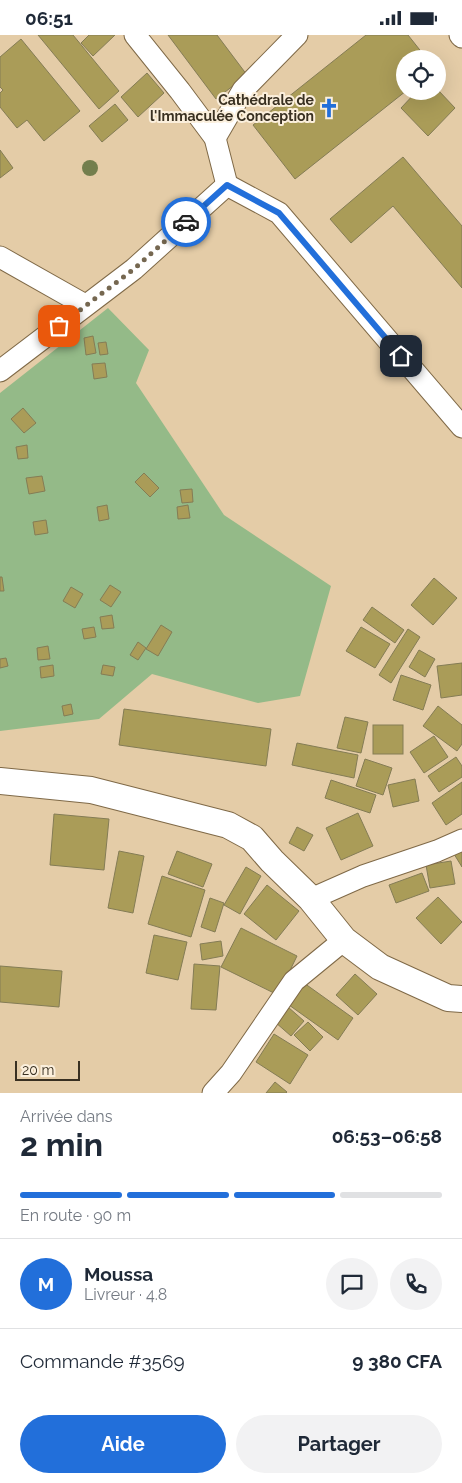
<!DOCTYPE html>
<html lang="fr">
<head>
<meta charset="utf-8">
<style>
  body { margin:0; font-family:Raleway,sans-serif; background:#f2f2f3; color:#1f2937; height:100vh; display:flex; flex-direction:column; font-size:19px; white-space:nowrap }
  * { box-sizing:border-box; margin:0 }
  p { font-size:16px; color:#747a83 }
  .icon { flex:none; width:28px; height:28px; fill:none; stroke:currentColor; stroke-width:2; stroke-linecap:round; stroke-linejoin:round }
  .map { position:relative; height:1058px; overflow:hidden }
  .side { display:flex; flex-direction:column; background:#fff; flex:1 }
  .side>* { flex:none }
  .fabs { position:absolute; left:396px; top:15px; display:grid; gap:10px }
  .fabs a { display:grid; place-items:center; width:50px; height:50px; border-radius:50%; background:#fff; box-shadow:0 5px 20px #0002; font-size:25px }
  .scale { position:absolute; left:15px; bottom:12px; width:65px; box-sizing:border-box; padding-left:5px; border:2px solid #393021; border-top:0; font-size:14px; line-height:18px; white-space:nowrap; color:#393021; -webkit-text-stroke:4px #fbefdc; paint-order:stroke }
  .pin { position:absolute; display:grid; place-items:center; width:42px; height:42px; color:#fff; margin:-21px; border-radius:10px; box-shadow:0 2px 8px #0006 }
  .courier { position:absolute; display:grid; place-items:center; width:50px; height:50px; margin:-25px; border:4px solid #226fda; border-radius:50%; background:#fff; color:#222; box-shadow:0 1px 6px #0007 }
  .head em { font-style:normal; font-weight:700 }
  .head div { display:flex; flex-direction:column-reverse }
  .head { display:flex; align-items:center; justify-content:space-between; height:85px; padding:0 20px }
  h1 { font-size:32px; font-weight:700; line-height:38px }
  .bar { display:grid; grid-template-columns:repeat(4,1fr); gap:8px 5px; align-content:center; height:60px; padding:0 20px }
  .bar i { height:6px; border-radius:4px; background:#e0e1e3 }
  .bar .active { background:#226fda }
  .bar p { grid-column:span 4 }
  .line { display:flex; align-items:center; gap:12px; padding:0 20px; border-top:1px solid #e0e1e3 }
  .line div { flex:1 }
  .round { display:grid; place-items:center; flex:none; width:52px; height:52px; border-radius:26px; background:#f2f2f3 }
  .cta { display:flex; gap:10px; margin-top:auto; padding:10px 20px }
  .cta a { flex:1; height:58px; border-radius:30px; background:#226fda; color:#fff; font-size:20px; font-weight:700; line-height:58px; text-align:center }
  .cta a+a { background:#f2f2f3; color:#1f2937 }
  .status { display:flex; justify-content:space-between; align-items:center; height:35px; padding:0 25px; background:#fff; direction:ltr }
  .status svg { height:14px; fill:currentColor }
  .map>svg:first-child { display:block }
</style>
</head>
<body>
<div class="status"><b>06:51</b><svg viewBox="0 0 49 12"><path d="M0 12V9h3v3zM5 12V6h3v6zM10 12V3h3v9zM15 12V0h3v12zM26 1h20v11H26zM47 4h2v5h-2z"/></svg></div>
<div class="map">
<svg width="462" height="1058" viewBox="0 0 462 1058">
  <rect width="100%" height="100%" fill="#e4cca7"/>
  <polygon fill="#94ba88" points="108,273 149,315 136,348 224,480 331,551 300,661 258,668 152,639 99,684 0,696 0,358"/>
  <g fill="#aa9c58" stroke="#847c55">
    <polygon points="38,0 73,0 119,56 99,74"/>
    <polygon points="89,0 115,0 93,21 81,8"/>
    <polygon points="168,0 217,0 247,40 216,64"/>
    <polygon points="366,0 408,0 427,24 405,24 406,56 295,144 253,90"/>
    <polygon points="21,4 80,76 44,106 27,85 17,93 0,72 0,58 3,55 0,52 0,22"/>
    <polygon points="147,38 164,58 138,82 121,62"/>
    <polygon points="438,55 455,73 428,101 401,73 417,56"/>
    <polygon points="115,69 128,85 102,107 89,91"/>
    <polygon points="0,115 13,133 0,143"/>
    <polygon points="403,122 462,191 462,253 393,171 351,208 330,184"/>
    <polygon points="93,301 96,318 86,320 84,303"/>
    <polygon points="106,307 108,319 100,320 98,308"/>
    <polygon points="105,328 107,342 94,344 92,329"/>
    <polygon points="23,373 36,388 24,398 11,384"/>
    <polygon points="27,410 28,423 18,424 16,412"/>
    <polygon points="144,438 159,453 150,462 135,447"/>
    <polygon points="42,441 45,456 29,459 26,443"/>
    <polygon points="192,454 193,467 182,468 180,455"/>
    <polygon points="107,470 109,484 99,486 97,472"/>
    <polygon points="188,470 190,483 178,484 177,472"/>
    <polygon points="46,485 48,498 35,500 33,487"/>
    <polygon points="0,542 2,542 4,556 0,556"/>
    <polygon points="434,543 457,563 433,590 411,570"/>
    <polygon points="110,550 121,557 111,572 100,565"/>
    <polygon points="71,552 83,559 75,573 63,566"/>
    <polygon points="372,572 404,595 395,608 363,585"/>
    <polygon points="112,580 114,593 102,594 100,582"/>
    <polygon points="161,590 172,597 158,621 146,614"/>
    <polygon points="94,592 96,602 84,604 82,594"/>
    <polygon points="361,592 390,609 375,633 346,616"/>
    <polygon points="408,594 420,602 391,648 379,640"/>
    <polygon points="138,607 146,613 138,625 130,620"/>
    <polygon points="48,611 50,624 38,625 37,613"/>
    <polygon points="419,615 435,624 425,642 409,632"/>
    <polygon points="6,623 8,631 0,633 0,624"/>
    <polygon points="462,628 462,660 441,663 437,631"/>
    <polygon points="53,630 54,641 41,643 40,632"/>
    <polygon points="103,630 115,632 113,641 101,639"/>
    <polygon points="401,640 431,650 423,675 393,665"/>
    <polygon points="71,669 73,679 64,681 62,671"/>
    <polygon points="438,671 462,690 462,709 457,716 423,691"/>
    <polygon points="124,674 271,694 266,731 119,710"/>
    <polygon points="345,682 368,687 361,718 337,713"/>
    <rect x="373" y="690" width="30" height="29"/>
    <polygon points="434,701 448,722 424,738 410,717"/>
    <polygon points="297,708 358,720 354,743 292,730"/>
    <polygon points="456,722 462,731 462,742 439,757 428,741"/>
    <polygon points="365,724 392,733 383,760 356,751"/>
    <polygon points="415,744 419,766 393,772 388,750"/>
    <polygon points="331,745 376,760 370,778 325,763"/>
    <polygon points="462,747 462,779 446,790 432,768"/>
    <polygon points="358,778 373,811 341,825 326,793"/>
    <polygon points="54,779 109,784 104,835 50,830"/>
    <polygon points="297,792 313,800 304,816 289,808"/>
    <polygon points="462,814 462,832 454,819"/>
    <polygon points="119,816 144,821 133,878 108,873"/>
    <polygon points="177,816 212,829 203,852 168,839"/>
    <polygon points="451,826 455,849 430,853 426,830"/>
    <polygon points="246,832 261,841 240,879 224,870"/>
    <polygon points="422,838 429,856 396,868 389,850"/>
    <polygon points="162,841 205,855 191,902 148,889"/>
    <polygon points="267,850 299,876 276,905 244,879"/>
    <polygon points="438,862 462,887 441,909 416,883"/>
    <polygon points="210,863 224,868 215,897 201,892"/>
    <polygon points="241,893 297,921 278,960 221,932"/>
    <polygon points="154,900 187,907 178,945 146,938"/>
    <polygon points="221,906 223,921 202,925 200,909"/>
    <polygon points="194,929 220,931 216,975 191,974"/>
    <polygon points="0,931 62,936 59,972 0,967"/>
    <polygon points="355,939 377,959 358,980 336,960"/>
    <polygon points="304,948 353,983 338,1005 289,970"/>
    <polygon points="288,972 304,986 291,1001 275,987"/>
    <polygon points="308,987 323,1002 310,1016 294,1000"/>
    <polygon points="274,999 308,1020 290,1049 256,1027"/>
    <polygon points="275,1047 287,1057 286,1058 266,1058"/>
  </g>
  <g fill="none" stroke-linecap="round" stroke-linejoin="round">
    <defs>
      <g id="minor">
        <polyline points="135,0 180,56 215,103 227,150 279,178 462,392"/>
        <polyline points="460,0 462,2"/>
        <polyline points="215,103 243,55 297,0"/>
        <polyline points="0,222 85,270"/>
        <polyline points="0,336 134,234 227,150"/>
        <polyline points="311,864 363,841 437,816 462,805"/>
        <polyline points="213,1058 231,1038 294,946 344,905"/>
      </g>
      <polyline id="tertiary" points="0,746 91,755 228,790 252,803 272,826 311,864 344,905 380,932 448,963 462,964"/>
    </defs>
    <use href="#minor" stroke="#7f6947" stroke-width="23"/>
    <use href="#tertiary" stroke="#7f6947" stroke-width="28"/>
    <use href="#minor" stroke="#fff" stroke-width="21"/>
    <use href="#tertiary" stroke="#fff" stroke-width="26"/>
  </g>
  <circle fill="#737e4d" cx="90" cy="133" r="8"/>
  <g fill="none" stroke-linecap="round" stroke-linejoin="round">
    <polyline stroke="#756750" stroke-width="5" stroke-dasharray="0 9" points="59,291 134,234 186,187"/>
    <polyline stroke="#226fda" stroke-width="6" points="186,187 227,150 279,178 401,321"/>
  </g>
  <defs>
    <symbol id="church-bare" viewBox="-9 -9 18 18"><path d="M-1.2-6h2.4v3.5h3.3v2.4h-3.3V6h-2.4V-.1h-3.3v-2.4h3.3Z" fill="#226fda" stroke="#fbefdc" stroke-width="2.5" paint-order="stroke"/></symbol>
  </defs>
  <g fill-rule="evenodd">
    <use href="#church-bare" x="315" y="59" width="28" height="28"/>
  </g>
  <g text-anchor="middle" stroke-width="4" stroke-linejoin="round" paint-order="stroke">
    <g font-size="14" font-weight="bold" fill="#393021" stroke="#fbefdc" text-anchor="end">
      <text x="314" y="70">Cathédrale de<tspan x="314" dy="16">l'Immaculée Conception</tspan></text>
    </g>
  </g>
</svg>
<div class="fabs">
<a><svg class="icon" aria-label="locate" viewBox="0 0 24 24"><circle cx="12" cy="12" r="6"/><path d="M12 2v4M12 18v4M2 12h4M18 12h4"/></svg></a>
</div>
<div class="scale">20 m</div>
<div class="pin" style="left:59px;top:291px;background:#ea580c"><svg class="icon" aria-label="bag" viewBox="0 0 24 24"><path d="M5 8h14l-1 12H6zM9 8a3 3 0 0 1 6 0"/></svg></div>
<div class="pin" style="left:401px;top:321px;background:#1f2937"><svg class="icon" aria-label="home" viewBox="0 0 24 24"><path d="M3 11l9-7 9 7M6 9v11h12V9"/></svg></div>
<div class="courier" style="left:186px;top:187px"><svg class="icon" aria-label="car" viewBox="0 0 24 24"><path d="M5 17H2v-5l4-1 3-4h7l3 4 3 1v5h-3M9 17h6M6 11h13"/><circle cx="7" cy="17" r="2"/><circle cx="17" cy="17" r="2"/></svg></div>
</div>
<section class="side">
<div class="head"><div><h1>2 min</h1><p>Arrivée dans</p></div><em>06:53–06:58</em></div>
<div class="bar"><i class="active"></i><i class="active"></i><i class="active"></i><i></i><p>En route · 90 m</p></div>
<div class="line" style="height:90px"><b class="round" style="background:#226fda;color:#fff">M</b><div><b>Moussa</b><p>Livreur · 4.8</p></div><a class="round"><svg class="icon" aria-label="chat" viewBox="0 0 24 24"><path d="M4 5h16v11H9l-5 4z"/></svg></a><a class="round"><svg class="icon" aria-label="phone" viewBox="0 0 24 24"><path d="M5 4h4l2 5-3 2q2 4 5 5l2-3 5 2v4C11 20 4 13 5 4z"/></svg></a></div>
<div class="line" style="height:65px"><div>Commande #3569</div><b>9 380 CFA</b></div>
<div class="cta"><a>Aide</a><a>Partager</a></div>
</section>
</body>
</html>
